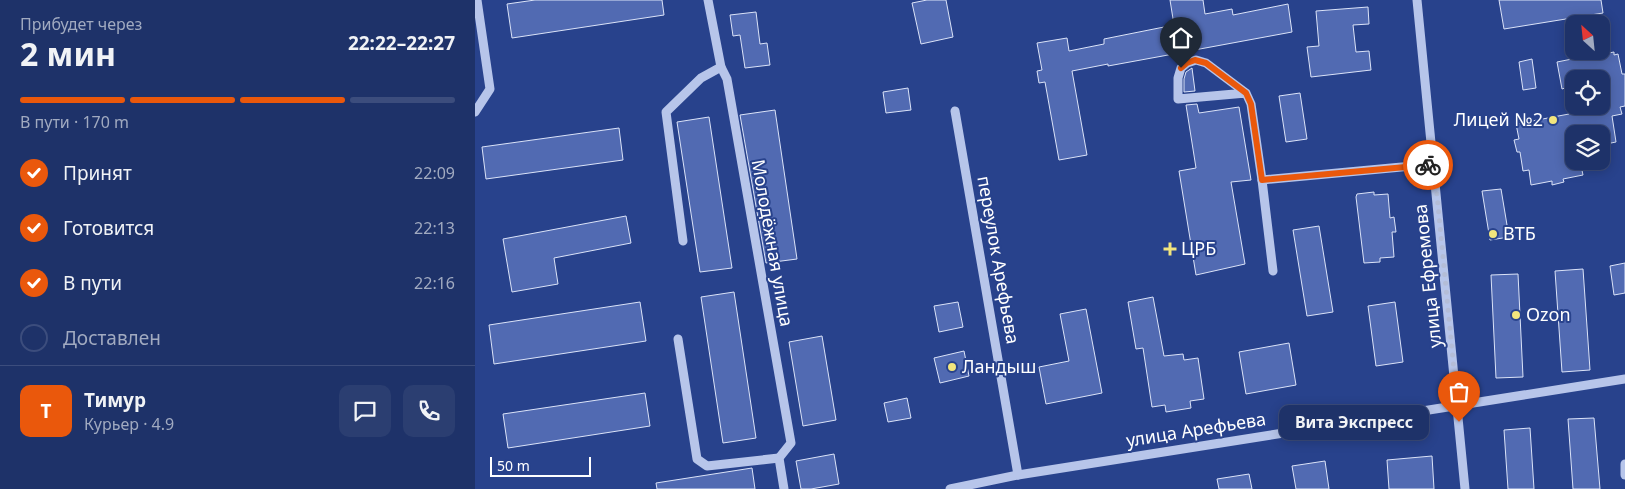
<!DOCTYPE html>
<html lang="ru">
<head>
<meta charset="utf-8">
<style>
  body { margin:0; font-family:"Noto Sans",sans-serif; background:#2b3e71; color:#f1f3f6; height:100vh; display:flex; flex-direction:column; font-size:19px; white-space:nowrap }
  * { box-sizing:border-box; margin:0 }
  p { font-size:16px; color:#a1aac0 }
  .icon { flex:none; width:28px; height:28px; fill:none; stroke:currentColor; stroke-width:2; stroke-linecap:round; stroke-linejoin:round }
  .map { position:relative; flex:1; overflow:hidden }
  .sheet { display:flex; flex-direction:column; background:#1e3269; width:475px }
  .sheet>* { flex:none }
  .needle { width:32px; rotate:333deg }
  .controls { position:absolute; left:1090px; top:15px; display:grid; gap:10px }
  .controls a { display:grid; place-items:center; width:45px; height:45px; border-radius:10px; background:#1e3269; box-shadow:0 2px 12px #0003,0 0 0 1px #3c4d7d; font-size:25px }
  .scale { position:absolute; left:15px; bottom:12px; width:101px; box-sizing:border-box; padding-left:5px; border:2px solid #fff; border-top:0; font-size:14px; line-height:18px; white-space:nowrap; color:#fff; -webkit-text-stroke:4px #28428c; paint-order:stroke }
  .pin { position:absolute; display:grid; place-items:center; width:42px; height:42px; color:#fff; margin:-51px -21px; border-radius:50% 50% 50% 0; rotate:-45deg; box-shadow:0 0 5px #0007 }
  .pin .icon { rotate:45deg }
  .courier { position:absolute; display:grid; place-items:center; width:50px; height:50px; margin:-25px; border:4px solid #ea580c; border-radius:50%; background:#fff; color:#222; box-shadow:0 1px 6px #0007 }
  .bubble { position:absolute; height:35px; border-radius:10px; background:#1e3269; box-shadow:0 2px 12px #0003,0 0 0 1px #3c4d7d; font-size:16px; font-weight:700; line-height:35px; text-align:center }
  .head em { font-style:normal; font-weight:700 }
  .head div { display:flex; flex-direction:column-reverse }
  .head { display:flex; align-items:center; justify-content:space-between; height:85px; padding:0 20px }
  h1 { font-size:32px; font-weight:700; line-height:38px }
  .bar { display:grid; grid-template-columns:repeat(4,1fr); gap:8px 5px; align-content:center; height:60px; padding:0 20px }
  .bar i { height:6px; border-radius:4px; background:#3c4d7d }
  .bar .current { background:#ea580c }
  .bar p { grid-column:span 4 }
  .line { display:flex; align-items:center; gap:12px; padding:0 20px; border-top:1px solid #3c4d7d }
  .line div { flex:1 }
  .round { display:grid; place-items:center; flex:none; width:52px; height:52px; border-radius:10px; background:#2b3e71 }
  ol { padding:0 20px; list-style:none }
  li { display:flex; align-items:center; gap:15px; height:55px }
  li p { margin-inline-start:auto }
  li .icon { padding:5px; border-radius:50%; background:#ea580c; color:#fff; stroke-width:4 }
  li:last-child { color:#a1aac0 }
  li i { width:28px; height:28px; border:2px solid #3c4d7d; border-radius:50% }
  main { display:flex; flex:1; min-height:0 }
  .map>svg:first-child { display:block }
</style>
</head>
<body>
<main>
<section class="sheet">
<div class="head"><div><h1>2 мин</h1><p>Прибудет через</p></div><em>22:22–22:27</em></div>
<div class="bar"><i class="current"></i><i class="current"></i><i class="current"></i><i></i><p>В пути · 170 m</p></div>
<ol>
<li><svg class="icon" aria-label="check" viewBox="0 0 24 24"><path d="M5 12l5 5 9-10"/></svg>Принят<p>22:09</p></li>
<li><svg class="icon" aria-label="check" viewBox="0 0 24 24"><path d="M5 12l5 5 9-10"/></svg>Готовится<p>22:13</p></li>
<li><svg class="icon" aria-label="check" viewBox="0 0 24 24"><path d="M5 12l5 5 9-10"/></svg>В пути<p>22:16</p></li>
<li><i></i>Доставлен</li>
</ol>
<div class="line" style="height:90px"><b class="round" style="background:#ea580c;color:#fff">Т</b><div><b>Тимур</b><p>Курьер · 4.9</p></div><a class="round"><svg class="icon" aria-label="chat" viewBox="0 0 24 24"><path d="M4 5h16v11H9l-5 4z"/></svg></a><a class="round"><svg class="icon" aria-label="phone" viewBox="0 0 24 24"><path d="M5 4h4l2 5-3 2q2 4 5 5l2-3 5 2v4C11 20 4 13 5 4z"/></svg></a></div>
</section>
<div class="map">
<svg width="1150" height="489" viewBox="0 0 1150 489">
  <rect width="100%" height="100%" fill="#28428c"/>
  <g fill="#516ab2" stroke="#dbe3f8" fill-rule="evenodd">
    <polygon points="60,0 187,0 189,15 37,38 32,4"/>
    <polygon points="452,0 471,0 478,37 446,44 437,3"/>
    <polygon points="695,0 728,0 730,14 757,9 758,15 813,4 817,32 714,51 715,56 705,61 704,53 633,66 633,64 597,71 612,155 584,160 570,82 564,83 562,71 567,70 562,43 592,38 594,51 629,44 629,39 699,25"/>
    <polygon points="1024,0 1126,0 1128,13 1029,29"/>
    <polygon points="893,7 894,24 878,25 881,52 894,51 896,70 836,77 832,47 844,46 841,11"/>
    <polygon points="281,12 285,44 292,43 295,65 270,68 265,35 258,36 255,15"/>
    <path d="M1108,52l1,4 19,-4v2l11,-2v3l4,-1 4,20h3v32l-5,1 2,7 -10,2 4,26 -15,3v-11h-27v27h6l3,14 -20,4 1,3 -12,3v-4l-21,4 -2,-15 -6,1 -3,-19h-3l-3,-12 5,-1 -3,-15 53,-10 -4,-26 -3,1 -5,-27 15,-3 -1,-4zM1099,79h27v27h-27z"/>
    <polygon points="1057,59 1061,88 1048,90 1044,62"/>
    <polygon points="717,68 720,91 709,92 709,79 711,72"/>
    <polygon points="433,88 436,110 411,113 408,92"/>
    <polygon points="825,93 832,139 811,142 804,96"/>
    <polygon points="722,104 724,113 764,107 776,180 756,182 770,264 721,275 704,171 721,168 711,105"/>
    <polygon points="300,110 322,259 291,263 265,115"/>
    <polygon points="234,117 257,268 225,272 202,122"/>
    <polygon points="144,128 148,160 11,179 7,147"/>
    <polygon points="1026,189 1034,237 1015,240 1007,191"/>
    <polygon points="899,192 899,195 913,194 915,218 919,217 921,232 917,232 919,257 905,258 905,262 889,263 881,197 882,194"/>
    <polygon points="151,216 156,243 79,258 83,284 37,292 28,239"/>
    <polygon points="844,226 858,312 832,316 818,230"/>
    <polygon points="1150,263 1150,293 1139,295 1135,266"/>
    <polygon points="1108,269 1115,370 1087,372 1080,271"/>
    <polygon points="1043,274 1048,377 1021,378 1016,275"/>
    <polygon points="259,292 281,438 248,443 226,297"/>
    <polygon points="678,297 689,356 708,354 709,360 723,358 729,399 715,401 716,408 691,412 690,405 677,407 668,348 661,349 653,302"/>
    <polygon points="165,302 171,341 19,364 14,325"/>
    <polygon points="483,302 488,327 464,332 459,306"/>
    <polygon points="920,302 928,362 901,366 893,306"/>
    <polygon points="611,309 627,393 571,404 564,367 594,361 585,314"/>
    <polygon points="347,336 361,420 328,426 314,342"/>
    <polygon points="814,343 821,385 771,394 764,352"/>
    <polygon points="489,351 494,376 465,383 459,358"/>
    <polygon points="170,393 175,426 33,448 28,414"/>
    <polygon points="432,398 436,418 413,422 409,403"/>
    <polygon points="1119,418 1125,489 1098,489 1093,419"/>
    <polygon points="1055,428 1059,489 1033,489 1029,430"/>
    <polygon points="359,454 364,484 336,489 326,489 321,461"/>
    <polygon points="957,456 959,489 914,489 912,460"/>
    <polygon points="850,461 854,489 821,489 817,466"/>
    <polygon points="277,468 280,489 182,489 181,483"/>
    <polygon points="774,474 777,489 744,489 742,479"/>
  </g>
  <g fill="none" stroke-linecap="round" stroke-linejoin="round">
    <g stroke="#b7c5ea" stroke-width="9">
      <polyline points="233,0 246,67 252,79 316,443 304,458 309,489"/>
      <polyline points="942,0 990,489"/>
      <polyline points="771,93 703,99 703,78 706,68 712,63 721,60 731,63 771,93 776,104 787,180 959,164"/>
      <polyline points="480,111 543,475"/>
      <polyline points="0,112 15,89 2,0"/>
      <polyline points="787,180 798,271"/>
      <polyline points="208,241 191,112 226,78 246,67"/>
      <polyline points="203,339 222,459 232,466 304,458"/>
      <polyline points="1150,464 1150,475"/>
      <polyline points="475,489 543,475 1150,379"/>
    </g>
  </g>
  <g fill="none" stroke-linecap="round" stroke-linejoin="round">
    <polyline stroke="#b4bdd7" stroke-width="5" stroke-dasharray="0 9" points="953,165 959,164 984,422"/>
    <polyline stroke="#ea580c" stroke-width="6" points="706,68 712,63 720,60 731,63 771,93 776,104 787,180 953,165"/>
  </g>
  <g fill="#f2e57d" stroke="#28428c" stroke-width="2">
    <circle cx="1078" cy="120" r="5"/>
    <circle cx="1018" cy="234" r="5"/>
    <path d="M692.5 241.5h5v5h5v5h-5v5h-5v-5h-5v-5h5z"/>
    <circle cx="1041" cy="315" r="5"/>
    <circle cx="477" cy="367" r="5"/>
  </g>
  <g text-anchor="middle" stroke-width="4" stroke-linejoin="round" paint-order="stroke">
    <g font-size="18" fill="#fff" stroke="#28428c" text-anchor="start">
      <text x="1068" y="126" text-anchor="end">Лицей №2</text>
      <text x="1028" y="240">ВТБ</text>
      <text x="706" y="255">ЦРБ</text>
      <text x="1051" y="321">Ozon</text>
      <text x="487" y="373">Ландыш</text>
    </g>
    <g font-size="18" fill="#fff" stroke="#28428c">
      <text transform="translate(297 243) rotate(80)" y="6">Молодёжная улица</text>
      <text transform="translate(523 260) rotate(80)" y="6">переулок Арефьева</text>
      <text transform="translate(953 276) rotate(-96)" y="6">улица Ефремова</text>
      <text transform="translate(721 430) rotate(-9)" y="6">улица Арефьева</text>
    </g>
  </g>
</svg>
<div class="controls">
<a><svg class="needle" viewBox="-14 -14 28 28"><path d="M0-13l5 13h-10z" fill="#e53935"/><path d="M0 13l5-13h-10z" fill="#a1aac0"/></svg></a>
<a><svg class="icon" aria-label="locate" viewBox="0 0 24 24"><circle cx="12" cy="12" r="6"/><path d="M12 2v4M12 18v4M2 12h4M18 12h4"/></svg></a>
<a><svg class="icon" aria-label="layers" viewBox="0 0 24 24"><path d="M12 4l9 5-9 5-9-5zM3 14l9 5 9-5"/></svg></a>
</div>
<div class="scale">50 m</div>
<div class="pin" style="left:984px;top:422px;background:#ea580c"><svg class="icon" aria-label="bag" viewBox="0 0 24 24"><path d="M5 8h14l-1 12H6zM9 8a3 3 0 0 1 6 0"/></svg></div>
<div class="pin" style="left:706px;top:68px;background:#1f2937"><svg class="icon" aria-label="home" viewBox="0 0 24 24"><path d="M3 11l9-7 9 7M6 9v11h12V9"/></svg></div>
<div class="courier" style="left:953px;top:165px"><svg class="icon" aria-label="bike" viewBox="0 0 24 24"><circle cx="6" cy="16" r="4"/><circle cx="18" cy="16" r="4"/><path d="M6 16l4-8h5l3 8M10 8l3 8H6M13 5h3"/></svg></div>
<div class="bubble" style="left:804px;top:405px;width:150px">Вита Экспресс</div>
</div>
</main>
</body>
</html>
